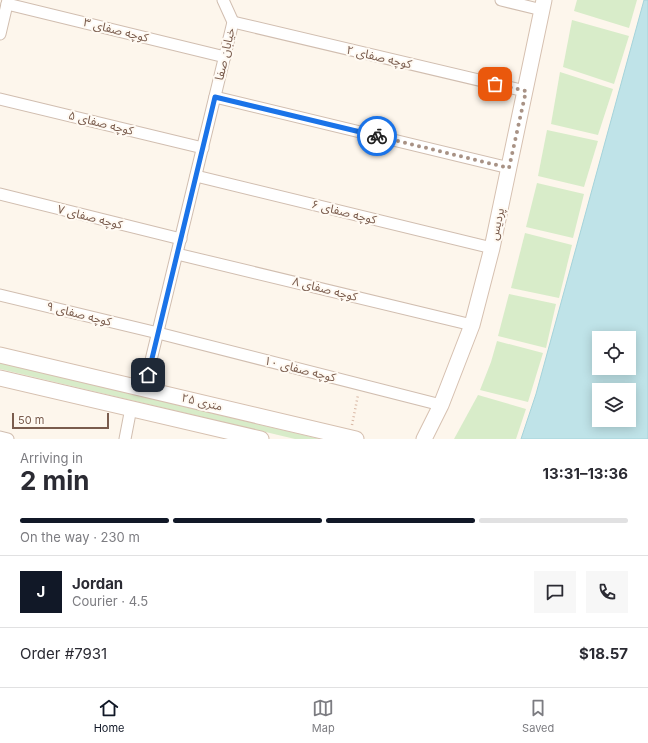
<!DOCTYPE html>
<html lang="en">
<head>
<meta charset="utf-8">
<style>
  body { margin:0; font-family:Inter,"Noto Sans Arabic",sans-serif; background:#f7f7f7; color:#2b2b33; height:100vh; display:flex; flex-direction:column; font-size:15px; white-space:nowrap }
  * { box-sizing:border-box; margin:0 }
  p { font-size:13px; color:#7c7c81 }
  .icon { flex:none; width:22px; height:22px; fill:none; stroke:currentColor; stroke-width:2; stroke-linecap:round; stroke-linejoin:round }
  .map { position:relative; height:439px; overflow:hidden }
  .details { display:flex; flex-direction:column; background:#fff; flex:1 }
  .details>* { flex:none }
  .fabs { position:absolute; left:592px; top:331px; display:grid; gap:8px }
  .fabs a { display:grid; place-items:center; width:44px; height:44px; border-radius:0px; background:#fff; box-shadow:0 2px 10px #0003; font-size:20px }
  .scale { position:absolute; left:12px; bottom:10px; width:97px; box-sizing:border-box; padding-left:4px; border:2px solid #7a5c4d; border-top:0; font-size:11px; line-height:14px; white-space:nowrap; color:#7a5c4d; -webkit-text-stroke:3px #fffaf3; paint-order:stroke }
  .pin { position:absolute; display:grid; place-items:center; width:34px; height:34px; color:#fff; margin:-17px; border-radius:8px; box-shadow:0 2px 6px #0006 }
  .courier { position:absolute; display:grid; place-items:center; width:40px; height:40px; margin:-20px; border:3px solid #1a73e8; border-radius:50%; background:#fff; color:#222; box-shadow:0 1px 5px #0007 }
  .headline em { font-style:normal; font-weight:700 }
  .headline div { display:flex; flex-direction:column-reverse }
  .headline { display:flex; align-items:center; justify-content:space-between; height:68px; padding:0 20px }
  h1 { font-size:26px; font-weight:700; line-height:30px }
  .bar { display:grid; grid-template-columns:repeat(4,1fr); gap:6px 4px; align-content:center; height:48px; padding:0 20px }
  .bar i { height:5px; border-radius:3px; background:#e1e1e2 }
  .bar .current { background:#111827 }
  .bar p { grid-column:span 4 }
  .line { display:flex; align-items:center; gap:10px; padding:0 20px; border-top:1px solid #e1e1e2 }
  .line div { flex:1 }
  .round { display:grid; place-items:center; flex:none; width:42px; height:42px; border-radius:0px; background:#f7f7f7 }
  .menu { display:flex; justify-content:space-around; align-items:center; height:56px; border-top:1px solid #e1e1e2; background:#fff; font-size:11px; color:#7c7c81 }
  .menu a { display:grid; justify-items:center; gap:2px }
  .menu .current { color:#111827 }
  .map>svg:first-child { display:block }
</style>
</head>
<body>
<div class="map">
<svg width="648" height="439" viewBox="0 0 648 439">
  <rect width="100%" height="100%" fill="#fdf6ec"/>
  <g fill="#d8ecc9">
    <polygon points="577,0 637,0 629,28 574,11"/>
    <polygon points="572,20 629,36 614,84 563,67"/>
    <polygon points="560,72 613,89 598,135 551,124"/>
    <polygon points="547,130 598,141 584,187 538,176"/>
    <polygon points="537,183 584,194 573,238 526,227"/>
    <polygon points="525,233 572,245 559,298 511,288"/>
    <polygon points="509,294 556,304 546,348 498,336"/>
    <polygon points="497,341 543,353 528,402 480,390 491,362"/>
    <polygon points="0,363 320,439 295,439 0,369"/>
    <polygon points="478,395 526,409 516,439 454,439"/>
  </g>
  <path fill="#bfe3e8" stroke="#a5d3da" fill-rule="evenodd" d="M644,0h4v439h-127l15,-45zM599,338h30v30h-30zM599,390h30v30h-30z"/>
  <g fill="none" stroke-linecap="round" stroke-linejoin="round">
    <defs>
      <g id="street">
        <polyline points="501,0 542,10"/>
        <polyline points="7,4 225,57"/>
        <polyline points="233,22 525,91"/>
        <polyline points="0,34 8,0"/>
        <polyline points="215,97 509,168"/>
        <polyline points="0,99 203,148"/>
        <polyline points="196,176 492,248"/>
        <polyline points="0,194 181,239"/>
        <polyline points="177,254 472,325"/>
        <polyline points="0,295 158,333 441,405"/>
        <polyline points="144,389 233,22 223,0"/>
        <polyline points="0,437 8,439"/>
        <polyline points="125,439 131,408"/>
      </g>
      <g id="secondary">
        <polyline points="0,355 356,439"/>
        <polyline points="0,378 261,439"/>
        <polyline points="424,439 441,405 472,325 492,248 544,0"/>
      </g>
    </defs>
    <use href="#street" stroke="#d1beb0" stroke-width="13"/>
    <use href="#secondary" stroke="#d6c0b0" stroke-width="17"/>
    <polyline stroke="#d9b8a5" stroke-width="2.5" stroke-dasharray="1 3" stroke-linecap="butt" points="352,425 358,395"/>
    <use href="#street" stroke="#fff" stroke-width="11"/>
    <use href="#secondary" stroke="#fff" stroke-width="15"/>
  </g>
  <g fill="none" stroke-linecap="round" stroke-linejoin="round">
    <polyline stroke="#a89285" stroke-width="4" stroke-dasharray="0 7.2" points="377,136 509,168 526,91 495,84"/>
    <polyline stroke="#1a73e8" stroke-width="5" points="148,375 215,97 377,136"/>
  </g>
  <g text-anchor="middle" stroke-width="4" stroke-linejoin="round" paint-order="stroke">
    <g font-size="12" fill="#7a5c4d" stroke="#fffaf3">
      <text transform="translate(116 30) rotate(14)" y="4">کوچه صفای ۳</text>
      <text transform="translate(225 54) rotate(-77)" y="4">خیابان صفا</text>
      <text transform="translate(379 57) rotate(13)" y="4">کوچه صفای ۲</text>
      <text transform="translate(101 123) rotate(14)" y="4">کوچه صفای ۵</text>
      <text transform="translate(344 212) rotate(14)" y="4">کوچه صفای ۶</text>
      <text transform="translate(90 217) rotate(14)" y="4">کوچه صفای ۷</text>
      <text transform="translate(497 224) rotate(-78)" y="4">پردیس</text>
      <text transform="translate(325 289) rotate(14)" y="4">کوچه صفای ۸</text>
      <text transform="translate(79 314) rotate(14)" y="4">کوچه صفای ۹</text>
      <text transform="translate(300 369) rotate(14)" y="4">کوچه صفای ۱۰</text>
      <text transform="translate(202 402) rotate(13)" y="4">۲۵ متری</text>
    </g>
  </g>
</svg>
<div class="fabs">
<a><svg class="icon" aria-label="locate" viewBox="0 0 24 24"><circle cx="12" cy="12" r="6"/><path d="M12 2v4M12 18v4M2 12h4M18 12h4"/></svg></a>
<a><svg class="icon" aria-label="layers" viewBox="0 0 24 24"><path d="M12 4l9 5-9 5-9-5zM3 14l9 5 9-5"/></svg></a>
</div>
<div class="scale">50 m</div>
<div class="pin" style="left:495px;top:84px;background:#ea580c"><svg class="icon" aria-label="bag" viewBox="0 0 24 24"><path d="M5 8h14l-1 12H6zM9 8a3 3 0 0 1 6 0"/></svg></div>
<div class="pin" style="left:148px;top:375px;background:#1f2937"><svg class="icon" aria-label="home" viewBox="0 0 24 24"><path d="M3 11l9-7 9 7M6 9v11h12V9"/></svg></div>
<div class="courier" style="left:377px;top:136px"><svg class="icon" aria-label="bike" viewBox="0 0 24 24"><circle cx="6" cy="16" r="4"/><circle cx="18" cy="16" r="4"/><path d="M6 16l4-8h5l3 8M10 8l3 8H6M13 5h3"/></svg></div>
</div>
<section class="details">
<div class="headline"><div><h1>2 min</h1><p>Arriving in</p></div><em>13:31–13:36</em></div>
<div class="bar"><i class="current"></i><i class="current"></i><i class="current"></i><i></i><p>On the way · 230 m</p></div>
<div class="line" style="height:72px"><b class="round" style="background:#111827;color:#fff">J</b><div><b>Jordan</b><p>Courier · 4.5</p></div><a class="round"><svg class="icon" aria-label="chat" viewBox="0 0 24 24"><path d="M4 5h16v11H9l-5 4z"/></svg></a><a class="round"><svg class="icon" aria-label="phone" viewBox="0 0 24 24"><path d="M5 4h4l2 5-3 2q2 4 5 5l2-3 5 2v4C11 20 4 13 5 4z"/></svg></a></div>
<div class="line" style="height:52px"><div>Order #7931</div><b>$18.57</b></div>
</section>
<nav class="menu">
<a class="current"><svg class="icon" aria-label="home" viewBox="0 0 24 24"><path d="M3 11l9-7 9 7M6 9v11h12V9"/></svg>Home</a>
<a><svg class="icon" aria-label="map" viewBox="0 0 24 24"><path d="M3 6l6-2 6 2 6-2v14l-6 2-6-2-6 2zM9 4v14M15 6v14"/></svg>Map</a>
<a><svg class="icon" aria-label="saved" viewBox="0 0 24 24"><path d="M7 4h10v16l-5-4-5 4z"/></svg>Saved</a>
</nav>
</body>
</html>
